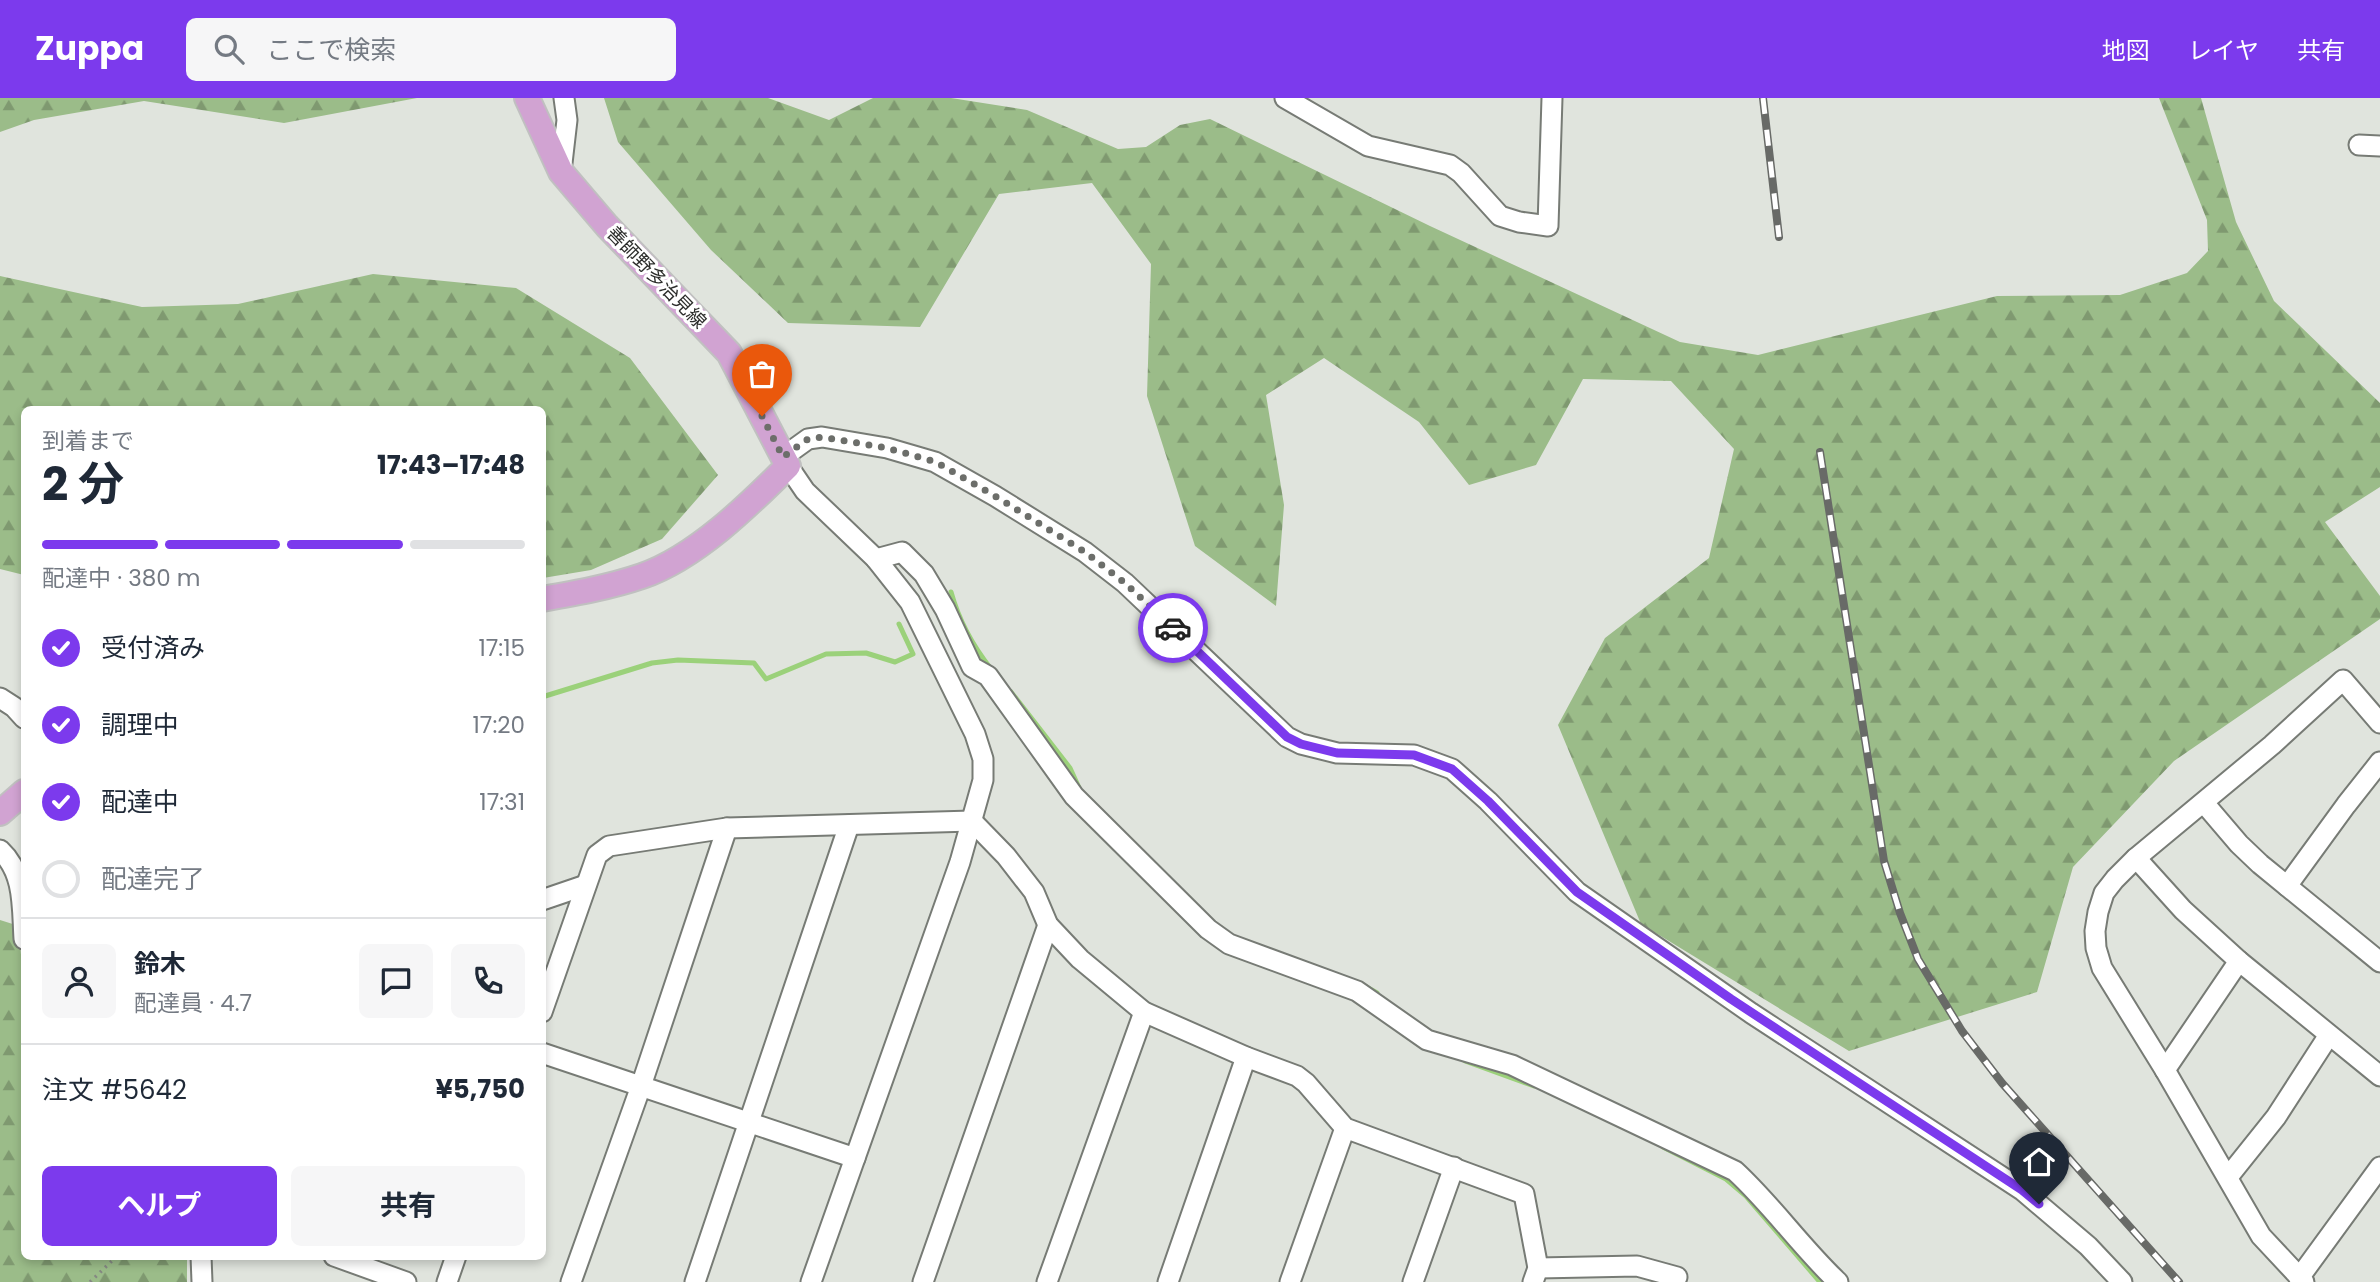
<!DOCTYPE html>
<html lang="ja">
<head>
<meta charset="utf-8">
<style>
  body { margin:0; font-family:Poppins,"Noto Sans JP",sans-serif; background:#f6f6f7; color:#1f2937; height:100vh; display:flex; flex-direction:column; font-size:26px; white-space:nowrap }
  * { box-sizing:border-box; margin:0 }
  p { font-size:23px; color:#747a83 }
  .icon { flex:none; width:38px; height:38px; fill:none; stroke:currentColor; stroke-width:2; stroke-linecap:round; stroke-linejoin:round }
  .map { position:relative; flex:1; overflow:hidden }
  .details { position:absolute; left:21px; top:308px; width:525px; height:854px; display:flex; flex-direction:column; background:#fff; border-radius:10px; box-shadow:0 4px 10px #0003 }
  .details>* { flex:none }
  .pin { position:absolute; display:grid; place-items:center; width:60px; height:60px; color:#fff; margin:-72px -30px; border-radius:50% 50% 50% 0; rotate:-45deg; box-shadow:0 0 7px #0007 }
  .pin .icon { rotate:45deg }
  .courier { position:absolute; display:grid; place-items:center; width:70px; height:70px; margin:-35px; border:5px solid #7c3aed; border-radius:50%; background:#fff; color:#222; box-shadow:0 2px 9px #0007 }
  .summary em { font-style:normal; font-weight:700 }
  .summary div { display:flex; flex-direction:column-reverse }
  .summary { display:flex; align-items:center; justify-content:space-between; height:119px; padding:0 21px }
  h1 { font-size:46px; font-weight:700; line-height:52px }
  .bar { display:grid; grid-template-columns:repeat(4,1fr); gap:10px 7px; align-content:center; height:84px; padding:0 21px }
  .bar i { height:9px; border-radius:5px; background:#e0e1e3 }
  .bar .selected { background:#7c3aed }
  .bar p { grid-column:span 4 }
  .line { display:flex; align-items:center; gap:18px; padding:0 21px; border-top:2px solid #e0e1e3 }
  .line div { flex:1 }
  .round { display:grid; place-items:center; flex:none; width:74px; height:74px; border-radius:10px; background:#f6f6f7 }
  ol { padding:0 21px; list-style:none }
  li { display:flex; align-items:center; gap:21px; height:77px }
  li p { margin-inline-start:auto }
  li .icon { padding:7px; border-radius:50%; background:#7c3aed; color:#fff; stroke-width:4 }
  li:last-child { color:#747a83 }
  li i { width:38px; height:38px; border:4px solid #e0e1e3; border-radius:50% }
  .button { display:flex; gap:14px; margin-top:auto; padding:14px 21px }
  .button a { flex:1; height:80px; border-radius:10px; background:#7c3aed; color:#fff; font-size:28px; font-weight:700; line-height:80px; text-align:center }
  .button a+a { background:#f6f6f7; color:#1f2937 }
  header { display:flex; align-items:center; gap:42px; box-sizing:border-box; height:98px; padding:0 35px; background:#7c3aed; color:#fff }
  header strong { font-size:33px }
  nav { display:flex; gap:38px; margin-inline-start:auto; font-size:24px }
  .search { width:490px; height:63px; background:#f6f6f7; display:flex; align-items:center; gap:18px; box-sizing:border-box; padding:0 24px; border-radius:10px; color:#747a83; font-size:26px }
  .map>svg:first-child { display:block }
</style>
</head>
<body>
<header>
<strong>Zuppa</strong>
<div class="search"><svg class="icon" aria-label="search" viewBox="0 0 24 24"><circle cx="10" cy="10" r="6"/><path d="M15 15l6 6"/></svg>ここで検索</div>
<nav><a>地図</a><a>レイヤ</a><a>共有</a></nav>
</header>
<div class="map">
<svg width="2380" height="1184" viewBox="0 0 2380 1184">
  <defs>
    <pattern id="forest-firs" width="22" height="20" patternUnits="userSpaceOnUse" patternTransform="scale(1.75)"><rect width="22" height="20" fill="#9bbc89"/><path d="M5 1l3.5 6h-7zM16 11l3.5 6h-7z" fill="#7f9970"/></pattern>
  </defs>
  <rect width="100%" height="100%" fill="#e0e4dd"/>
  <g fill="url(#forest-firs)">
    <polygon points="0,0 417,0 284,25 144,3 34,22 0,34"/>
    <polygon points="604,0 768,0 829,22 873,0 951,0 1027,12 1118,51 1146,49 1180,27 1210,21 1430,128 1680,244 1758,257 1997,198 2120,197 2187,175 2208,153 2207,122 2159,0 2201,0 2236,124 2274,203 2380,305 2380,389 2325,424 2380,498 2380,521 2174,663 2073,769 2037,894 1849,953 1641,826 1558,627 1605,540 1709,460 1734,351 1671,283 1583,281 1536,367 1469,387 1419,324 1324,260 1266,297 1284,407 1276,508 1195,448 1147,298 1151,166 1092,85 999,96 920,229 788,225 711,152 618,44"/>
    <polygon points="373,176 516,190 630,260 718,377 662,441 591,472 543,480 542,312 24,312 24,477 0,471 0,178 142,209 238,206"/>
    <polygon points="0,822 19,828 24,900 24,1158 187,1159 187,1184 0,1184"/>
  </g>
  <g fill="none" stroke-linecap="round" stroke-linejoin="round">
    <g stroke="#9bd17a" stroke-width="5">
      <path d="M951,494c8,29 21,53 40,77"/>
      <polyline points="1011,594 1070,670 1080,692"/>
      <polyline points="542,599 652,565 678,562 754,565 766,581 826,556 866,555 895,564 913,556 899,526"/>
      <polyline points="1361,886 1377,895"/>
      <polyline points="1465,963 1534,988"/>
      <polyline points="1663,1049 1726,1081 1746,1098 1820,1184"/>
    </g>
    <defs>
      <g id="minor">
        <polyline points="1285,0 1368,48 1450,67 1461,75 1500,118 1519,124 1548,128 1552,0"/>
        <polyline points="2359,47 2380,48"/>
        <polyline points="561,74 567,22 564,0"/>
        <polyline points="783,359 808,341 822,339 887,350 935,364 995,398 1085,454 1125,485 1287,639 1301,646 1337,655 1414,657 1452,671 1488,703 1577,794 1751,915 2022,1092 2088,1148 2122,1184"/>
        <polyline points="788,368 805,393 876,461 910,504 975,636 983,661 983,682 960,764 811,1184"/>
        <path d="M876,461l26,-7 22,22 21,35 27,58 16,9 86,120 134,133 21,15 128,47 70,49 85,25 223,106c37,34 66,76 103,111"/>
        <polyline points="0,600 14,609 24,620"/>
        <polyline points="2204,705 2239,746 2260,766 2380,864"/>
        <path d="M0,752c25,23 22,58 24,89"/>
        <polyline points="2136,760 2183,812 2239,863 2380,978"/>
        <polyline points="2287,788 2346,707 2380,664"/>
        <polyline points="542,802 586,787"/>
        <polyline points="542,914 597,757 609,748 727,730 972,723 1006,758 1034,794 1048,827 1080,861 1144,914 1246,959 1297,978 1306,985 1345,1030 1524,1096 1538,1170 1533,1184"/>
        <polyline points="542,955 855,1060"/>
        <polyline points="2165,972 2239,863"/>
        <polyline points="2228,1079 2276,1019 2329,937"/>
        <polyline points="201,1158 202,1184"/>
        <polyline points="334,1158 406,1184"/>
        <polyline points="1538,1170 1637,1168 1677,1179"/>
        <polyline points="2299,1180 2380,1069"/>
        <polyline points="447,1184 456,1158"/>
        <polyline points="571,1184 641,988 727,730"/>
        <polyline points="695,1184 849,727"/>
        <polyline points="923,1184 1048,827"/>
        <polyline points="1047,1184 1144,914"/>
        <polyline points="1168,1184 1246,959"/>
        <polyline points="1290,1184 1345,1030"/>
        <polyline points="1413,1184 1454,1069"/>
        <polyline points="2304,1184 2261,1138 2165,972 2102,870 2096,850 2095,833 2098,814 2104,795 2115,781 2136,760 2272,647 2343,582 2380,625"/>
      </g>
      <g id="major">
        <path d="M527,0l34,74 46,54 122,127 59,113c-39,39 -93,92 -146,110 -32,11 -66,17 -100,23"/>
        <polyline points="0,715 24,694"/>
      </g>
    </defs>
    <use href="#minor" stroke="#777b75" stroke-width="23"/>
    <use href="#major" stroke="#c0c0c0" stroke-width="28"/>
    <polyline stroke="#858883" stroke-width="3.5" stroke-dasharray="2 5" stroke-linecap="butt" points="90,1184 117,1158"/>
    <use href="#minor" stroke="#fff" stroke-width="19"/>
    <use href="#major" stroke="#d1a3d2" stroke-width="24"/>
    <defs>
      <g id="rail">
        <polyline points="1763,0 1779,139"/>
        <polyline points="1820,354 1884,763 1900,815 1918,861 1962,933 2002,985 2179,1184"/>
      </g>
    </defs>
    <use href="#rail" stroke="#686a67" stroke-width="8"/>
    <use href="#rail" stroke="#fff" stroke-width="5" stroke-dasharray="16" stroke-linecap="butt"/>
  </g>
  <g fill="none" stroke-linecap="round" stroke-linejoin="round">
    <polyline stroke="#6c6e6a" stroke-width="7" stroke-dasharray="0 12.6" points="762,318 783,359 808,341 822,339 887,350 936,364 995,398 1085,454 1125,485 1173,530"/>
    <polyline stroke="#7c3aed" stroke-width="9" points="1173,530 1287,639 1301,646 1337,655 1414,657 1452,671 1488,703 1577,794 1731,901 2022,1092 2039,1106"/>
  </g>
  <g text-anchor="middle" stroke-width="6" stroke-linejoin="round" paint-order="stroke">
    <g font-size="19" fill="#2d2e2c" stroke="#fff">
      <text transform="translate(657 179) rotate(46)" y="7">善師野多治見線</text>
    </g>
  </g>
</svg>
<div class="pin" style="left:762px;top:318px;background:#ea580c"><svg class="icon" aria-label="bag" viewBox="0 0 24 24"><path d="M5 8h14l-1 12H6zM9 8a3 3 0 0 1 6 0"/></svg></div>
<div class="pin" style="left:2039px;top:1106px;background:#1f2937"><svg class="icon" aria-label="home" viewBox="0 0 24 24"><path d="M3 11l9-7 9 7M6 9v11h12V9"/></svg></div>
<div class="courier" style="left:1173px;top:530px"><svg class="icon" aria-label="car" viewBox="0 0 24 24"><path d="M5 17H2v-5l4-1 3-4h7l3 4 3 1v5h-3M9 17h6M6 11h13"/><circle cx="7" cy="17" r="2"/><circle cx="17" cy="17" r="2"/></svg></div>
<section class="details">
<div class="summary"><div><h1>2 分</h1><p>到着まで</p></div><em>17:43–17:48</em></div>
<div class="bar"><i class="selected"></i><i class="selected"></i><i class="selected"></i><i></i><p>配達中 · 380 m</p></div>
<ol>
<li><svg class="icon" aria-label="check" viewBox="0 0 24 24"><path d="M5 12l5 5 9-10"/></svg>受付済み<p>17:15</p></li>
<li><svg class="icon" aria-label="check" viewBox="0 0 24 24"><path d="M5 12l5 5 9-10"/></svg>調理中<p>17:20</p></li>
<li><svg class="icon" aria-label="check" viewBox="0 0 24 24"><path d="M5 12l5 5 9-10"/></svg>配達中<p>17:31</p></li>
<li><i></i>配達完了</li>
</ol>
<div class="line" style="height:126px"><a class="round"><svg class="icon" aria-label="person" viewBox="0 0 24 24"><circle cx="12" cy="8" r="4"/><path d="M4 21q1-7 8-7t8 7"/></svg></a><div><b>鈴木</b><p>配達員 · 4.7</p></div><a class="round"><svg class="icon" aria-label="chat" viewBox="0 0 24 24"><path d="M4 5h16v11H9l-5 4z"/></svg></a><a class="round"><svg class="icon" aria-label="phone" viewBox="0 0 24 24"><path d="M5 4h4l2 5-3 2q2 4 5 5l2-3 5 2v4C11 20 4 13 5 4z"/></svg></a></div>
<div class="line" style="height:91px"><div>注文 #5642</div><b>¥5,750</b></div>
<div class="button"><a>ヘルプ</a><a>共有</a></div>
</section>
</div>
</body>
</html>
